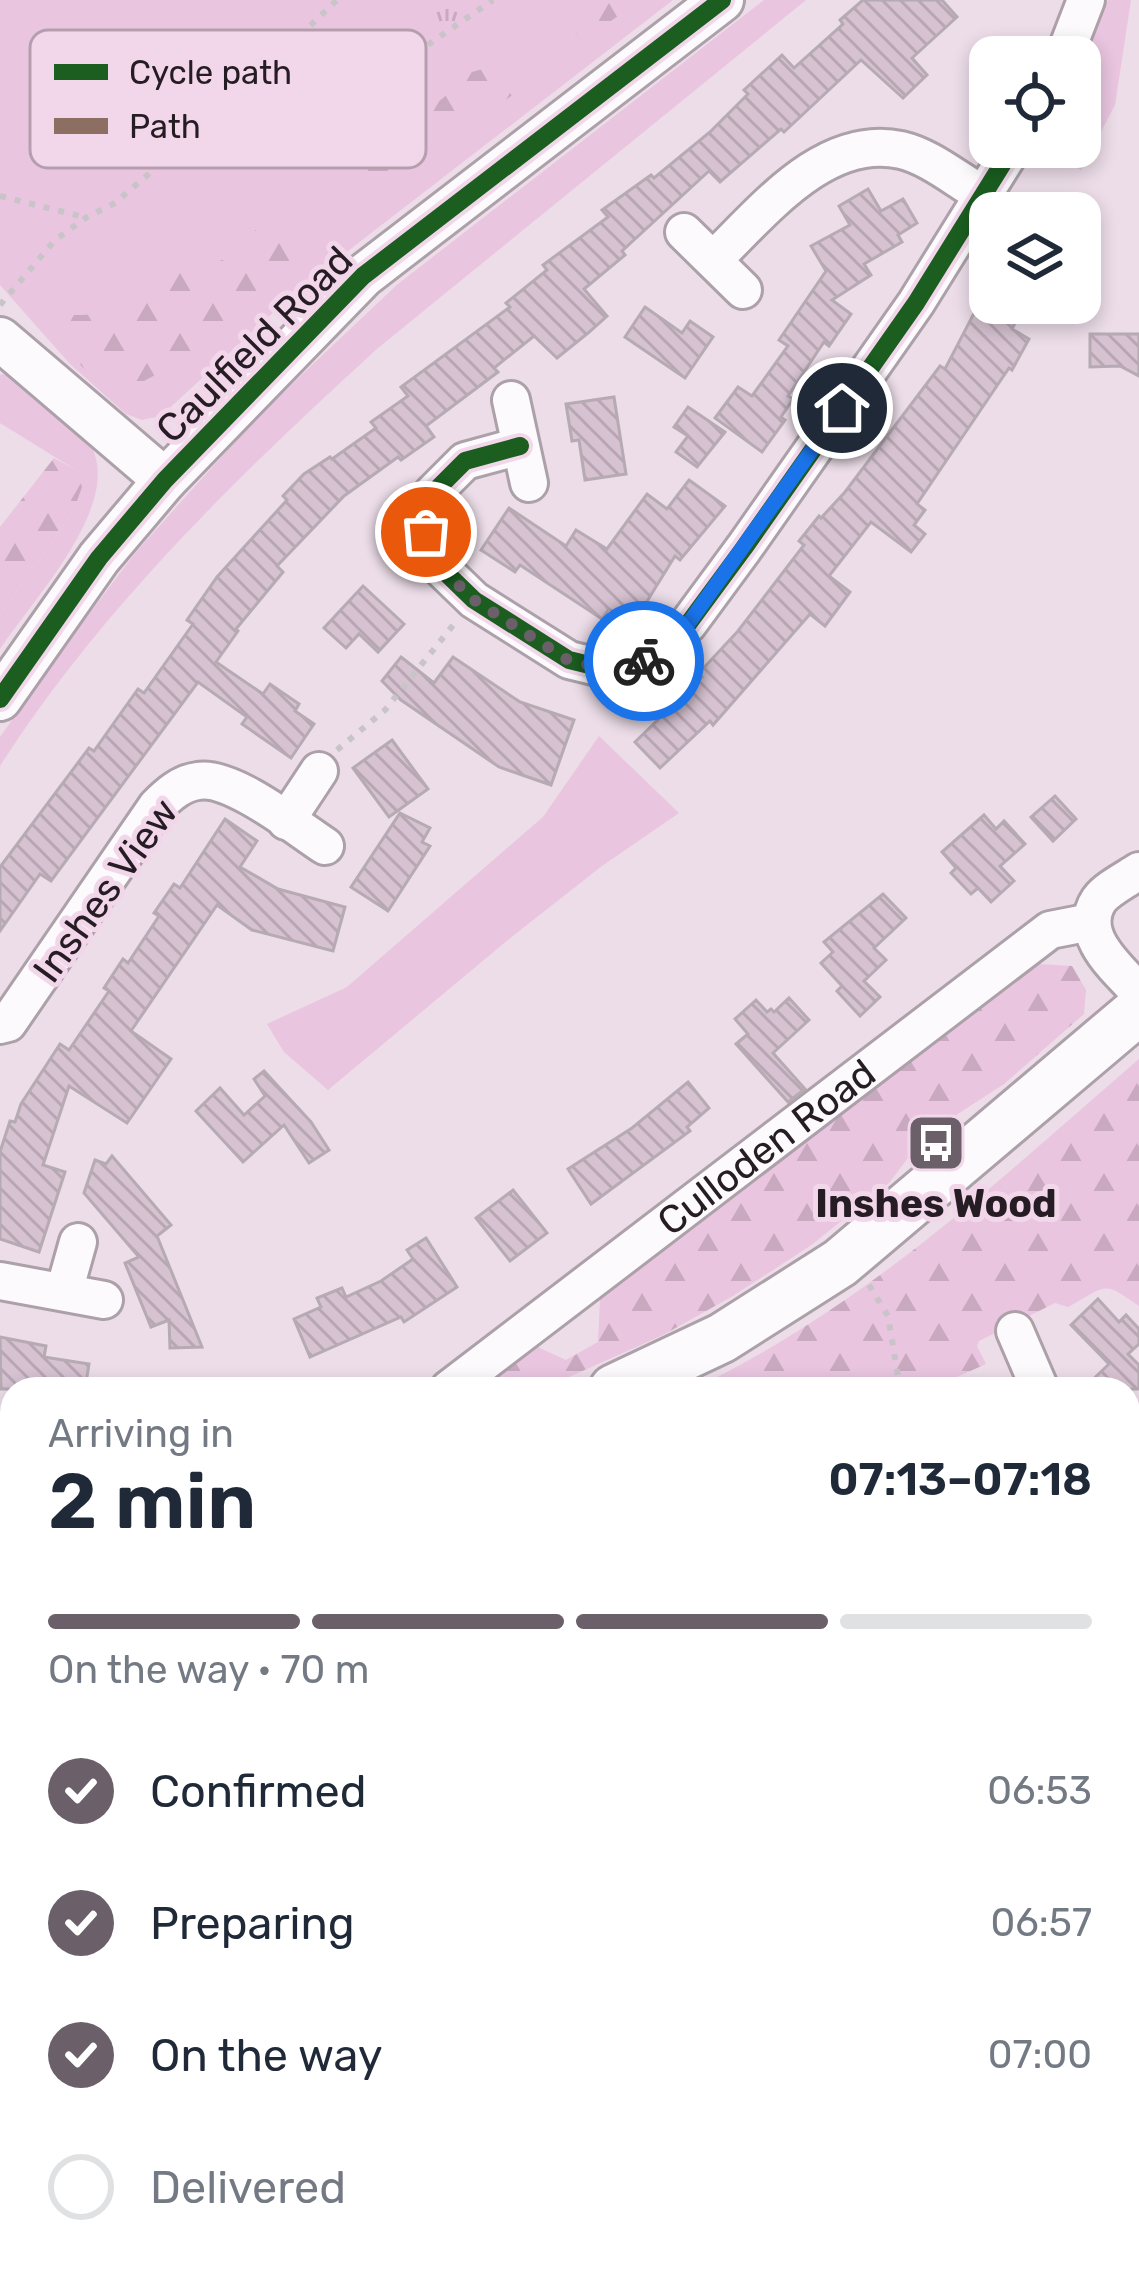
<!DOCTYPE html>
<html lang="en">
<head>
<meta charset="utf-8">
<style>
  body { margin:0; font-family:Rubik,sans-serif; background:#f2f2f3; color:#1f2937; height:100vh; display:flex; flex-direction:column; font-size:45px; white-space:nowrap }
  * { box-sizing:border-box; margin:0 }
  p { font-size:39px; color:#747a83 }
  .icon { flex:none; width:66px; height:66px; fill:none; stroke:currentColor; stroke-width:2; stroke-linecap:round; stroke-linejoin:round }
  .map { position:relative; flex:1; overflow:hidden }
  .sheet { position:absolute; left:0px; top:1377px; width:1140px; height:903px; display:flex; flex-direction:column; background:#fff; border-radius:36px 36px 0 0; box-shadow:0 6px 18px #0003 }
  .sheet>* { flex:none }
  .fabs { position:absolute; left:969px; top:36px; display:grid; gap:24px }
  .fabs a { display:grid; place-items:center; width:132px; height:132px; border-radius:24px; background:#fff; box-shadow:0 6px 18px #0003; font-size:60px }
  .pin { position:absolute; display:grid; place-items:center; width:102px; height:102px; color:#fff; margin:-51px; border:6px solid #fff; border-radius:50%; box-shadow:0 3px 12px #0007 }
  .courier { position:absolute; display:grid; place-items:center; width:120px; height:120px; margin:-60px; border:9px solid #1a73e8; border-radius:50%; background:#fff; color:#222; box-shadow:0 3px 15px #0007 }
  .headline em { font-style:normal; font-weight:600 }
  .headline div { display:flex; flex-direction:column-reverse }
  .headline { display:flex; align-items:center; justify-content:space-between; height:204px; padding:0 48px }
  h1 { font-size:78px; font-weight:600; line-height:90px }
  .bar { display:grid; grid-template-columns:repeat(4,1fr); gap:18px 12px; align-content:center; height:144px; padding:0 48px }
  .bar i { height:15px; border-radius:9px; background:#e0e1e3 }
  .bar .selected { background:#6b6069 }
  .bar p { grid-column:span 4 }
  ol { padding:0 48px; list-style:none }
  li { display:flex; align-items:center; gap:36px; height:132px }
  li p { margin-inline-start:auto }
  li .icon { padding:12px; border-radius:50%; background:#6b6069; color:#fff; stroke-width:4 }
  li:last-child { color:#747a83 }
  li i { width:66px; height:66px; border:6px solid #e0e1e3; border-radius:50% }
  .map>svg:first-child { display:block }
</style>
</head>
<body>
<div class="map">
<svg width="1139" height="2279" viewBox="0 0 1139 2279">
  <defs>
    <pattern id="forest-firs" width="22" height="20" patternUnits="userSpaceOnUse" patternTransform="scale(3)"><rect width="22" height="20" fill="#e9c5e0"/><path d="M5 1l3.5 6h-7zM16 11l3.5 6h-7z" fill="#c8a9c0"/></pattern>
    <pattern id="park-tufts" width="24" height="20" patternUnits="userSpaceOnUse" patternTransform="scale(3)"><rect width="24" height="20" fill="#e9c5e0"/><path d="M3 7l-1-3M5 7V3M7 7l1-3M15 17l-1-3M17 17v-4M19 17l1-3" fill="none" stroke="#c8a9c0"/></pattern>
    <pattern id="building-back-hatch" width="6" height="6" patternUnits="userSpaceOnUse" patternTransform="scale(3)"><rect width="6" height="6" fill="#d6c2d1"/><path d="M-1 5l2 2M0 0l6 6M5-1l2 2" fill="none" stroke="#b8a6b3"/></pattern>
  </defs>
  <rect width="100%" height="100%" fill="#ecdde8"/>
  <g fill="#e9c5e0">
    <polygon points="0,0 673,0 300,288 161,416 142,420 126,414 70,364 0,285"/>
    <path d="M764,0h42l-428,348c-139,127 -276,259 -378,418v-29l70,-98 66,-87 123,-137 139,-131z"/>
    <polygon points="1108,0 1131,0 1115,105 1081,170 1037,147 1080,147 1080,68"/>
    <path d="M4,374l17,9 70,63c32,59 -58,153 -91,203v-34l73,-103 3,-42 -76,-47v-48z"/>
    <polygon points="599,736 679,813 602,866 509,939 328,1090 284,1052 267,1024 347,987 543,817"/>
  </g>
  <g fill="url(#forest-firs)">
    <polygon points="570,0 641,0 608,23 595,21 585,35 566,33 564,16"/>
    <path d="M522,59l9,9 1,13 -28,20 -15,2 -3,13 -13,10 -13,-3 -13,22 -7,1 -6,8 -11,2 -6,14 -11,1 -22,21 -20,-1 -9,-14c9,-34 28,-21 45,-40l-3,-9 6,-11 22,-4c6,-10 16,-11 22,-19 6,-7 4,-13 13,-19z"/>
    <path d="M277,224c22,4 24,15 28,35l-13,14 -33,20 -7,13 -37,19 -25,31 -68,37c-31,-11 -54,-36 -61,-68l12,-10c18,1 70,-5 81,-18 9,-11 11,-23 24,-29 15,-8 32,-1 46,-9 23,-13 20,-32 53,-35z"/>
    <polygon points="54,458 76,470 82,487 73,512 0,615 0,527"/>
    <polygon points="1038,964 1072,966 1086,990 1084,1014 1004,1084 947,1121 911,1154 889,1183 810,1246 733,1296 663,1335 549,1386 472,1389 531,1344 566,1360 598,1342 600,1299"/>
    <path d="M1139,1059v247c-37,-26 -31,-21 -71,1l-13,-4 -76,38 -2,5 9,18 -56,25h-237c170,-81 305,-208 446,-330z"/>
    <polygon points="12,1757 12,2268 187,2268 191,2279 0,2279 0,1776"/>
    <polygon points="1139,2056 1139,2235 1128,2248 1128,2062"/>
    <polygon points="635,2268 837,2268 841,2275 856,2268 1111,2268 1101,2279 646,2279"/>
  </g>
  <polygon fill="url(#park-tufts)" points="408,0 501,0 443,38"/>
  <g fill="url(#building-back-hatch)" stroke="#b6aab3" stroke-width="3">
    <polygon points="863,0 942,0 957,17 912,58 927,75 903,98 861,60 784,132 781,129 720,182 709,171 622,251 625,255 584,289 607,316 588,333 557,358 534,336 494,368 498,372 426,426 434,437 401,460 398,457 344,496 277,566 283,572 236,629 238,631 216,662 263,694 270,684 299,704 295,711 314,724 291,758 242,724 247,717 198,682 51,881 40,874 0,931 0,867 89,748 94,751 138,689 144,693 193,624 187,620 217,577 287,500 283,496 304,474 330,457 332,459 376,428 371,422 408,396 401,387 510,307 506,303 547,270 543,265 608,217 602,210 651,175 654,178 710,132 748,94 744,90 782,55 794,68 843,24 840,20"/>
    <polygon points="868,189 881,211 903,199 917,223 898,235 902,242 864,264 871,275 832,300 851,314 829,346 824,342 788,396 793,399 781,417 785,420 762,452 715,418 738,387 752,396 788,346 779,340 826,271 811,246 850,225 839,206"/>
    <polygon points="985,292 990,295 990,303 1006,303 1021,311 1012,329 1029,339 1012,370 1009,368 917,504 925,510 914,525 925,534 911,552 871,522 829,576 850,592 825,626 810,614 713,725 710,721 660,768 635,742 702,677 698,674 738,631 804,545 799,541 819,516 821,518 845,492 940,366 945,369"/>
    <polygon points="645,307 682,333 690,321 713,337 685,378 625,337"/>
    <polygon points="1090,334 1139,334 1139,376 1120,366 1090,367"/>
    <polygon points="614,397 626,474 585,480 579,440 572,441 566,404"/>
    <polygon points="688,407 725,432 697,467 676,452 688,436 674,427"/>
    <polygon points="689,480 725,506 680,560 675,556 633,624 609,609 602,619 520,565 515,572 481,550 509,508 566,546 576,530 607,549 647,494 667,509"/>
    <polygon points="363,586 404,624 378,652 359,634 346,648 324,628"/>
    <polygon points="401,657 434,683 453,657 520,702 574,720 551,785 499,767 401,700 382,681"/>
    <polygon points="392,740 428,789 389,817 353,768"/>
    <polygon points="1055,796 1076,819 1053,841 1031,817"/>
    <polygon points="400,813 430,828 422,842 430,846 388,911 351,887"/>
    <polygon points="984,815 996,829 1004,821 1025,844 1000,866 1014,881 991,902 978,888 971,894 951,873 956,868 942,852"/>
    <polygon points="225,819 257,841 240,867 278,889 345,907 333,951 252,930 217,905 131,1031 171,1059 127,1123 69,1086 43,1165 65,1172 39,1252 0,1239 0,1152 10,1121 15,1122 21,1104 60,1044 69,1050 109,991 104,988 123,959 128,963 159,916 154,913 174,884 180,888"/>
    <polygon points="883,894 906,918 874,948 886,960 864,981 880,997 860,1016 837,991 842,986 821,963 833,952 824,942"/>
    <polygon points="789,998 809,1020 773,1053 805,1089 788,1102 736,1044 748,1034 735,1019 756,1000 767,1012 771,1009 774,1012"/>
    <polygon points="264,1071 311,1122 329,1150 309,1163 284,1125 243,1162 196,1111 220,1088 244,1115 265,1096 254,1079"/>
    <polygon points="688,1082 709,1108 687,1127 690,1131 591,1204 568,1169 632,1128"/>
    <polygon points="112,1156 171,1225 157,1236 202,1347 170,1348 169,1320 151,1327 125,1263 139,1257 84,1193 95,1160 106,1164"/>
    <polygon points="513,1190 547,1233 510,1261 476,1218"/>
    <polygon points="426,1238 457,1287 404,1322 401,1317 310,1357 294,1319 321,1307 317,1298 342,1288 346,1297 381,1281 413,1259 407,1250"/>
    <polygon points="1098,1299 1119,1322 1126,1315 1139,1329 1139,1344 1128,1354 1139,1365 1139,1389 1083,1389 1109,1364 1071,1325"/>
    <polygon points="0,1337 46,1346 44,1357 89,1364 85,1389 1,1389"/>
  </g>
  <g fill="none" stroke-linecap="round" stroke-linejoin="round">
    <defs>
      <g id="minor">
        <polyline points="1064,57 1086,0"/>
        <polyline points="684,232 743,290"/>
        <path d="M713,260c49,-47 111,-127 188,-110 30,7 57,31 83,45"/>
        <polyline points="511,400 529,483"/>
        <polyline points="520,446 465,461 433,493 426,532 442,569 474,600 569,660 606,669 652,659 688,624 744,548 916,303 1013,147"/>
        <polyline points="286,821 319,771"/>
        <path d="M1139,871c-12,8 -32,18 -40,29 -23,35 19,69 40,92"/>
        <path d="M0,1025l8,-2 149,-217c11,-11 24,-23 41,-25 33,-6 98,46 127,65"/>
        <polyline points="0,1281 104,1300"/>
        <polyline points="64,1292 78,1242"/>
        <polyline points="1015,1331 1040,1389"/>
        <path id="s1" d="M449,1389l601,-459 41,-8"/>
        <polyline points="1128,1447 1139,1437"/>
        <polyline points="1128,1722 1139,1717"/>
        <polyline points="1128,1893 1137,1915"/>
        <polyline points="395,2268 409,2279"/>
        <polyline points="603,2268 615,2279"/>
        <polyline points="510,2279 534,2268"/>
        <polyline points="1132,2279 1139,2272"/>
      </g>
      <g id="tertiary">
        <polyline points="0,339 165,480"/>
        <polyline points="0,699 99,558 165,480 363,276 722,0"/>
      </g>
      <g id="secondary">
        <polyline points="614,1389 722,1338 840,1263 1139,1010"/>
        <polyline points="0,1498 12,1499"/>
      </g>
    </defs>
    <use href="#minor" stroke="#aca0a9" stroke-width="42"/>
    <use href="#tertiary" stroke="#aca0a9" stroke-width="48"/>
    <use href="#secondary" stroke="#aca0a9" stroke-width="54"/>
    <g stroke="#c9c4c8" stroke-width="6" stroke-dasharray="6 9" stroke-linecap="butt">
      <polyline points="215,120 288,127 333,118 378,93 429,44 493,0"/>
      <polyline points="0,196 84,217"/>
      <polyline points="0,305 55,240 87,217 115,203 211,120 337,0"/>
      <polyline points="337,750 385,710 454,624"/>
      <polyline points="869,1285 888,1316 900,1389"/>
    </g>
    <use href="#minor" stroke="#fcfafc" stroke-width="36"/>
    <use href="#tertiary" stroke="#fcfafc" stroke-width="42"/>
    <use href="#secondary" stroke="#fcfafc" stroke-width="48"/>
    <g stroke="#8d6e63" stroke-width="15" stroke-dasharray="30 15" stroke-linecap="butt">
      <polyline points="12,2197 12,2226"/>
      <polyline points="17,2268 18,2279"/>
    </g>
    <defs>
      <g id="cycleway">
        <polyline points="520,446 465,461 433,493 426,532 442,569 474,600 569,660 606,669 652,659 688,624 744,548 916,303 1013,147"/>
        <polyline points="0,699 99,558 165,480 363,276 722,0"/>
      </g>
    </defs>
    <use href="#cycleway" stroke="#f2d7eb" stroke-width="26"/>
    <use href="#cycleway" stroke="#1b5e20" stroke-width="18"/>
  </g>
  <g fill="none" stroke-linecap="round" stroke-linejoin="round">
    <polyline stroke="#6b6069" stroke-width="12" stroke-dasharray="0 21.6" points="426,532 442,569 474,600 568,660 606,669 644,661"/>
    <polyline stroke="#1a73e8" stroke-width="15" points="644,661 652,659 688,624 842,408"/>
  </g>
  <defs>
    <symbol id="bus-square" viewBox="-11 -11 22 22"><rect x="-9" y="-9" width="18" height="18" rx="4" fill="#6b6069" stroke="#f2d7eb"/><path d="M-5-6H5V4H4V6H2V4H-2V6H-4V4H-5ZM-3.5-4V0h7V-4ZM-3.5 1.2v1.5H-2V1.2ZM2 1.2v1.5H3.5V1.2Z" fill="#fff"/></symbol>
  </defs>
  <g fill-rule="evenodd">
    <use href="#bus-square" x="903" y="1110" width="66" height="66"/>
  </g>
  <g text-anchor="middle" stroke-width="10" stroke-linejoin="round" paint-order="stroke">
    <g font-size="39" fill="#261d24" stroke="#f2d7eb">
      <text transform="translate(254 344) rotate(-45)" y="14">Caulfield Road</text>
      <text transform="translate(105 890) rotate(-54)" y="14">Inshes View</text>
      <text dy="14" stroke="none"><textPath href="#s1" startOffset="399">Culloden Road</textPath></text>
    </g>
    <g font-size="39" font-weight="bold" fill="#261d24" stroke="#f2d7eb">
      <text x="936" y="1217">Inshes Wood</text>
    </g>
  </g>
  <rect x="30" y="30" width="396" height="138" rx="18" fill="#f2d7eb" stroke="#b59faf" stroke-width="3"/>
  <rect x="54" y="64" width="54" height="16" fill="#1b5e20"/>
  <rect x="54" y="118" width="54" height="16" fill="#8d6e63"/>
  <g font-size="33" fill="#261d24">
    <text x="129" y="84">Cycle path</text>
    <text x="129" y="138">Path</text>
  </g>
</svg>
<div class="fabs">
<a><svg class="icon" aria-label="locate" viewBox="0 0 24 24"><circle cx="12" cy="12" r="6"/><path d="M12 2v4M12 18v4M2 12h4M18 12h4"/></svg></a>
<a><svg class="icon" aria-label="layers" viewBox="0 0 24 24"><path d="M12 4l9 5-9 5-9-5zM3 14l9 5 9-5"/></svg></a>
</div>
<div class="pin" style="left:426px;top:532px;background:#ea580c"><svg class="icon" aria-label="bag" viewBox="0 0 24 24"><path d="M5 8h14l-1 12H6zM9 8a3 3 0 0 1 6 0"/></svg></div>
<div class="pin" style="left:842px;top:408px;background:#1f2937"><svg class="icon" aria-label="home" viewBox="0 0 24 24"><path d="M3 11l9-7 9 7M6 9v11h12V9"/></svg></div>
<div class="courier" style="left:644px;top:661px"><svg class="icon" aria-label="bike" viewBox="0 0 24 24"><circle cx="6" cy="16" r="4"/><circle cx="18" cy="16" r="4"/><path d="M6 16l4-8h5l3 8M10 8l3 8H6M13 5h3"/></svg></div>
<section class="sheet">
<div class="headline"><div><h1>2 min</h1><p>Arriving in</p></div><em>07:13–07:18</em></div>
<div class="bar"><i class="selected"></i><i class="selected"></i><i class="selected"></i><i></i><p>On the way · 70 m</p></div>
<ol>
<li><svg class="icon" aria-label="check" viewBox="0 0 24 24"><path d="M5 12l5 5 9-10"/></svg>Confirmed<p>06:53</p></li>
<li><svg class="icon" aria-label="check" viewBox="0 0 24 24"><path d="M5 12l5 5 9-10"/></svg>Preparing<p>06:57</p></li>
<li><svg class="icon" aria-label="check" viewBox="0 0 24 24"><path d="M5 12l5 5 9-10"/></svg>On the way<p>07:00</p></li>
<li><i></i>Delivered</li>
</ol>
</section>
</div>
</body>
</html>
